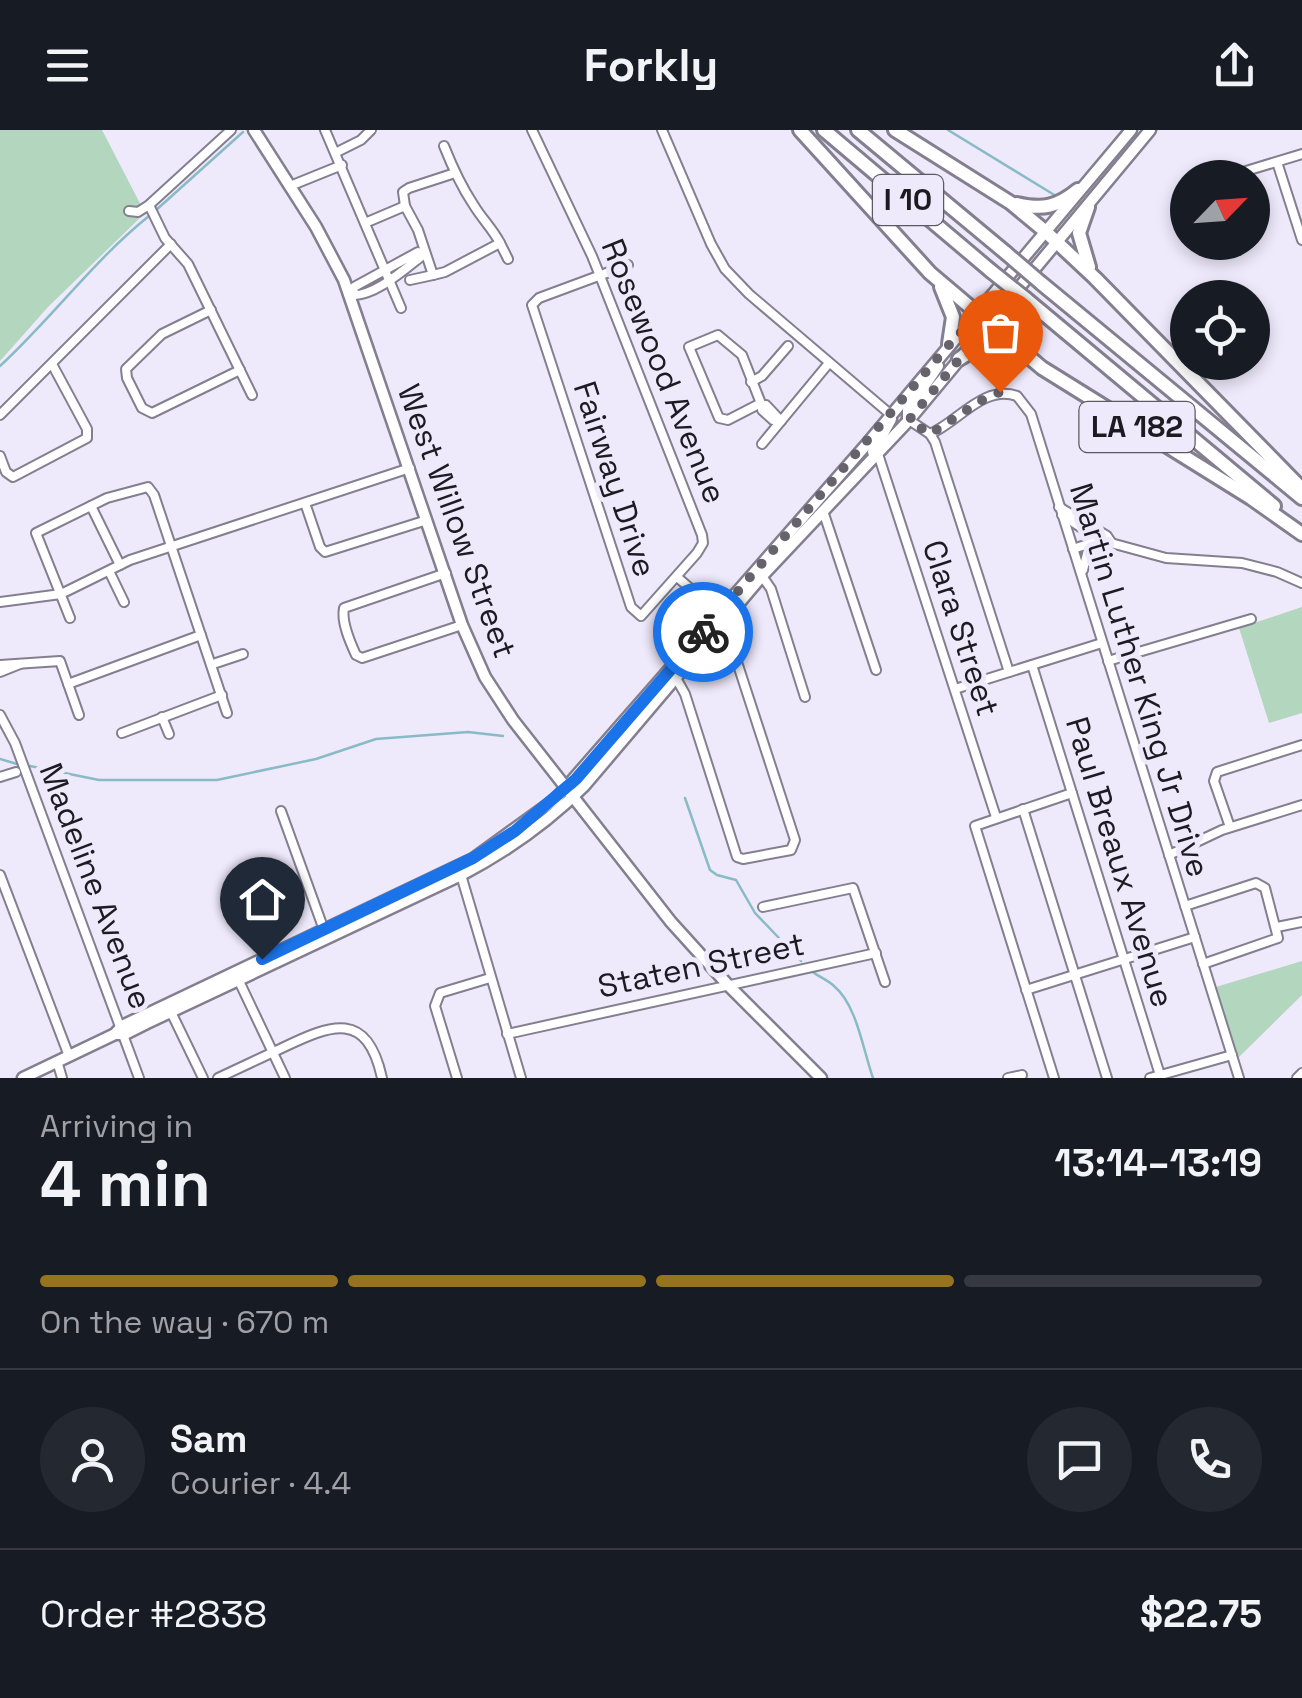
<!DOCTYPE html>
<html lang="en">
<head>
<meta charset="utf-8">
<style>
  body { margin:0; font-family:"Space Grotesk",sans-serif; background:#242831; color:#f1f3f6; height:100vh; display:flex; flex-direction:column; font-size:38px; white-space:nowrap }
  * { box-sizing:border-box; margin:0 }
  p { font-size:32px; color:#9ea1a6 }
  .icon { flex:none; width:55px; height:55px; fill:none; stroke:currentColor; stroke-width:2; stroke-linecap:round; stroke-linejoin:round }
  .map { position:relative; height:948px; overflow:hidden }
  .drawer { display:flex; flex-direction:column; background:#171b24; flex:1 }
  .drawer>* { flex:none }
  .needle { width:65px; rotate:65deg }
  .controls { position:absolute; left:1170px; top:30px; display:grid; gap:20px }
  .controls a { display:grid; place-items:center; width:100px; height:100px; border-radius:50%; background:#171b24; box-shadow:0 5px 15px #0003; font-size:50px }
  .pin { position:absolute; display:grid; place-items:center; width:85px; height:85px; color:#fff; margin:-102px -42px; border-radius:50% 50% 50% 0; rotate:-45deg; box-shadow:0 0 10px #0007 }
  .pin .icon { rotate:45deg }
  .courier { position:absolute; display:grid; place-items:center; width:100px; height:100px; margin:-50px; border:8px solid #1a73e8; border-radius:50%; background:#fff; color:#222; box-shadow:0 2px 12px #0007 }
  .head em { font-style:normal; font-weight:700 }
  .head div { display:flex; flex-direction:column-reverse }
  .head { display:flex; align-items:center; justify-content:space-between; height:170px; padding:0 40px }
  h1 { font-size:65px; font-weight:700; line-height:75px }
  .bar { display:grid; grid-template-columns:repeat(4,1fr); gap:15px 10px; align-content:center; height:120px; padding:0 40px }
  .bar i { height:12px; border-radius:8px; background:#363941 }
  .bar .current { background:#95741d }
  .bar p { grid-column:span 4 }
  .line { display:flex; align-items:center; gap:25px; padding:0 40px; border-top:2px solid #363941 }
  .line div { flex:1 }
  .round { display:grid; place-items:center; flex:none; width:105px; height:105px; border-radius:52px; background:#242831 }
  header { display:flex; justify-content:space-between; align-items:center; height:130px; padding:0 40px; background:#171b24; font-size:45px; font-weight:700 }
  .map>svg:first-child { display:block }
</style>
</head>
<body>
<header><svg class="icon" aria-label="menu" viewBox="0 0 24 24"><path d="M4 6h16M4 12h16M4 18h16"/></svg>Forkly<svg class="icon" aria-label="share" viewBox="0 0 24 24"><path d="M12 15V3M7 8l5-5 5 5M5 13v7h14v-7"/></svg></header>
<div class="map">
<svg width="1302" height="948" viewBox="0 0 1302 948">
  <rect width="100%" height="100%" fill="#eee9fb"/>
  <g fill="#b3d6bf">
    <polygon points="0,0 102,0 145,83 48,177 0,231"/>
    <polygon points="1302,477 1302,583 1269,593 1239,498"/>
    <polygon points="1302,831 1302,865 1238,928 1216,857"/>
  </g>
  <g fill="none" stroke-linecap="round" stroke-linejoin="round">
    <g stroke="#88bbc5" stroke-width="2.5">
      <polyline points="948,0 1056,66"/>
      <polyline points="155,81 243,2"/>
      <path d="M0,236c52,-48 94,-106 149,-150"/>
      <polyline points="0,629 17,634"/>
      <polyline points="30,636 99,650 217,650 316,629 376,609 468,602 503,606"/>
      <polyline points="685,668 710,740 717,745 736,750 755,783 801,831"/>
      <path d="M813,842c6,5 15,8 21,14 23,19 29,64 39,92"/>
    </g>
    <defs>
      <g id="minor">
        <polyline points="325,0 401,178"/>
        <polyline points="532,0 592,126 600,146 702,405 703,413 697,423 641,486 631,477 532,175 539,168 628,135"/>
        <polyline points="662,0 711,114 725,139 749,164 890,284"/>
        <path d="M444,16c8,20 17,40 29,58 9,15 19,24 27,39"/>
        <polyline points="337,22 361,10 371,0"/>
        <polyline points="1277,32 1302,110"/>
        <polyline points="1246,41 1302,24"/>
        <polyline points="290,56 342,35"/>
        <polyline points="149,75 165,108 188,134 252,265"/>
        <polyline points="405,76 403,62 409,58 455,43"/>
        <polyline points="129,81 138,82 149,75 231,0"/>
        <polyline points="365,93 405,76 418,100 433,145 445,142 500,113 508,129"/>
        <polyline points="410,150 433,145"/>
        <path d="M350,165c23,3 55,-26 73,-40l-5,-3 -64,35 -1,6"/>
        <polyline points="211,180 162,204 126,239 127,248 142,278 152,283 240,240"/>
        <polyline points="751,252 762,246 788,216"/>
        <polyline points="759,274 728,290 719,288 689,217 718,205 742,225 762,276"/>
        <polyline points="0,285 171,114"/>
        <polyline points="779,289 773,290 762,280 762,276 766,275 781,291"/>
        <polyline points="909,290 930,304 935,312 1009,542"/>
        <path d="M930,304c28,-12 54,-50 87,-38l14,18 208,664"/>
        <polyline points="762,314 829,233"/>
        <polyline points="878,324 996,687"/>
        <polyline points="0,326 6,342 13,347 87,308 87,299 52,234"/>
        <polyline points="305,373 320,417 325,422 427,390"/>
        <polyline points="91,376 120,435"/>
        <polyline points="1059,377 1107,406 1111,412"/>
        <polyline points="823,381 876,540"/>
        <polyline points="1062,385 1100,410"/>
        <polyline points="1073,419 1100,410 1166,428 1242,433 1277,442 1302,453"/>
        <polyline points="1083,440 1088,420 1097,415"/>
        <polyline points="109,441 124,472"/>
        <path d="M446,443l-102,35c-3,14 6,34 12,47l6,3 100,-33"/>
        <polyline points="762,446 771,459 805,567"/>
        <polyline points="677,447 719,483"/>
        <polyline points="0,472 61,464 130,430 410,338"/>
        <polyline points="70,488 36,403 107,368 148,357 154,365 227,583"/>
        <polyline points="1108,531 1251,489"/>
        <polyline points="213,534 243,524"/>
        <polyline points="0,535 60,531 79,585"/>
        <polyline points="1032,535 1160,945"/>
        <polyline points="0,542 20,534"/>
        <polyline points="676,548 685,564 737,727 743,729 791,720 795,710 724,492"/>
        <polyline points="68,554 201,505"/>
        <polyline points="955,559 1102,513"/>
        <polyline points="0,585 15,613 139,948"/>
        <polyline points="162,587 169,604"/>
        <polyline points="122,603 222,565"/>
        <polyline points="0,647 16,642"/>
        <polyline points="1023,679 1107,948"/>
        <polyline points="281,681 324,800"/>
        <polyline points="1230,697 1214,651 1217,642 1302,615"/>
        <polyline points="1169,725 1222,700 1302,675"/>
        <polyline points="0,745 69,926"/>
        <polyline points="461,745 521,948"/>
        <polyline points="1185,776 1256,753 1265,758 1278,808 1203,834"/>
        <polyline points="763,777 853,758 885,852"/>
        <polyline points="1277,797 1302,792"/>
        <polyline points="238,849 285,948"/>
        <polyline points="1026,860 1195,807"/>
        <polyline points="171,882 203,948"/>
        <polyline points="507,904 876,823"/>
        <polyline points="57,931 62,948"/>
        <path d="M218,948c21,-10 43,-20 64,-30 50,-24 85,-38 100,30"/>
        <polyline points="457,948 435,876 440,863 490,848"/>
        <polyline points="1008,948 1022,945"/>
        <polyline points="1054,948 975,696 1072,663"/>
        <polyline points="1150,948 1232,925"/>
        <polyline points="1297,948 1302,943"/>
      </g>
      <g id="major">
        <polyline points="254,0 316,97 344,150 462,495 485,547 513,590 671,792 728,855 821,948"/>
        <polyline points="908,289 908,280 938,236"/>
        <polyline points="873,322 891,289"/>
        <polyline points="115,904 122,896 473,729 556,669 867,314 1131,0"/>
        <path d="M23,948l92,-44h10l22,-11 314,-148c44,-23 87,-53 123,-89l178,-210 147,-156 241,-290"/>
      </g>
      <g id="highway">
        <polyline points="800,0 930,143 1042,238 1251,368 1302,404"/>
        <polyline points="824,0 991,141"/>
        <polyline points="858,0 1006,123"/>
        <polyline points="895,0 1011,73 1046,102 1095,148 1302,359"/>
        <path d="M1017,74c26,6 40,3 61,-14"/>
        <polyline points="1088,77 1079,103 1089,137"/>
        <polyline points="1041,153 1302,368"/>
        <polyline points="941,157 953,187 949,214"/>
        <polyline points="1026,169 1274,376"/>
        <path d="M959,229c18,-12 39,-19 58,-7"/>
      </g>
    </defs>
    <use href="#minor" stroke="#837f8f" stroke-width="12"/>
    <use href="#major" stroke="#837f8f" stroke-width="15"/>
    <use href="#highway" stroke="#837f8f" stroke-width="18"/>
    <use href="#minor" stroke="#fff" stroke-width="8"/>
    <use href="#major" stroke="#fff" stroke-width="10"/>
    <use href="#highway" stroke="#fff" stroke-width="12"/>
    <defs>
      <g id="highway-bridge">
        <polyline points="1006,123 1041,153"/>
        <polyline points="991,141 1026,169"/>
      </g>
    </defs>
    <use href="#highway-bridge" stroke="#837f8f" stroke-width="18" stroke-linecap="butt"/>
    <use href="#highway-bridge" stroke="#fff" stroke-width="12"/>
  </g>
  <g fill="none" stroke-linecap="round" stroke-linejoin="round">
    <polyline stroke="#66636d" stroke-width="10" stroke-dasharray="0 18" points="703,502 960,202 966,206 966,221 909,290 930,304 984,269 1000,262"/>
    <polyline stroke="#1a73e8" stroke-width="12" points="262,829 473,728 515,701 576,649 703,502"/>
  </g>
  <g text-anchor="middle" stroke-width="10" stroke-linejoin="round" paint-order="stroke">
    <g fill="#eee9fb" stroke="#5c5962" stroke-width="2.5">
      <rect x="873" y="45" width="70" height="50" rx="8"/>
      <rect x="1079.5" y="272" width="115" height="50" rx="8"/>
    </g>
    <g font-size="30" font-weight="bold" fill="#1d1b21">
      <text x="908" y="80">I 10</text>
      <text x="1137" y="307">LA 182</text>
    </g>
    <g font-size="32" fill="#1d1b21" stroke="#eee9fb">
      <text transform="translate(664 241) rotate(68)" y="11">Rosewood Avenue</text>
      <text transform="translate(615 349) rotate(72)" y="11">Fairway Drive</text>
      <text transform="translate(457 391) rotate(70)" y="11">West Willow Street</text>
      <text transform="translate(961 498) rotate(72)" y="11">Clara Street</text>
      <text transform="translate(1140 550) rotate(73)" y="11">Martin Luther King Jr Drive</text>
      <text transform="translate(1120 732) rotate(73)" y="11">Paul Breaux Avenue</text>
      <text transform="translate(96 756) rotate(69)" y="11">Madeline Avenue</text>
      <text transform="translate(701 835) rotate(-12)" y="11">Staten Street</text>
    </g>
  </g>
</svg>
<div class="controls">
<a><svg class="needle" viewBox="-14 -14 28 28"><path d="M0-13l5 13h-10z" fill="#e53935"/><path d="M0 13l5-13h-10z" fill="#9ea1a6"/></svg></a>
<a><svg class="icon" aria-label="locate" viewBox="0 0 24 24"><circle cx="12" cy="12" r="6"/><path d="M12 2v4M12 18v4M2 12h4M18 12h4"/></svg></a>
</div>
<div class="pin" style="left:1000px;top:262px;background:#ea580c"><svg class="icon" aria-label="bag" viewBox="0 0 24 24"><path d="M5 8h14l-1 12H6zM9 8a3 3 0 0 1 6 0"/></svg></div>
<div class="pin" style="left:262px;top:829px;background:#1f2937"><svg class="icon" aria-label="home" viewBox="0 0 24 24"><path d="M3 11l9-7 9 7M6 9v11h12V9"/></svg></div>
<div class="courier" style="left:703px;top:502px"><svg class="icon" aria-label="bike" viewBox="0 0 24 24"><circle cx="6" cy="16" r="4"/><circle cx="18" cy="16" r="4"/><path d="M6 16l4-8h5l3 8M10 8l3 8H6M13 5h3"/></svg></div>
</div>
<section class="drawer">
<div class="head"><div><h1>4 min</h1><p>Arriving in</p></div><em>13:14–13:19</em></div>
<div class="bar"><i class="current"></i><i class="current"></i><i class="current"></i><i></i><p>On the way · 670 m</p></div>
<div class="line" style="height:180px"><a class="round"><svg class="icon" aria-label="person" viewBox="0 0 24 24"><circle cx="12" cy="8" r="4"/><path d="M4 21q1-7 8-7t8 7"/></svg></a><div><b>Sam</b><p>Courier · 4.4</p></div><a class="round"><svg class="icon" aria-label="chat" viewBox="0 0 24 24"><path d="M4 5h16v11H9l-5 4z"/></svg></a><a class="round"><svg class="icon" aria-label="phone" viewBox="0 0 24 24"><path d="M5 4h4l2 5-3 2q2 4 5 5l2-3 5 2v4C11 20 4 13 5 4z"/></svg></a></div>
<div class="line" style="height:130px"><div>Order #2838</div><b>$22.75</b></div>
</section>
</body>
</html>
